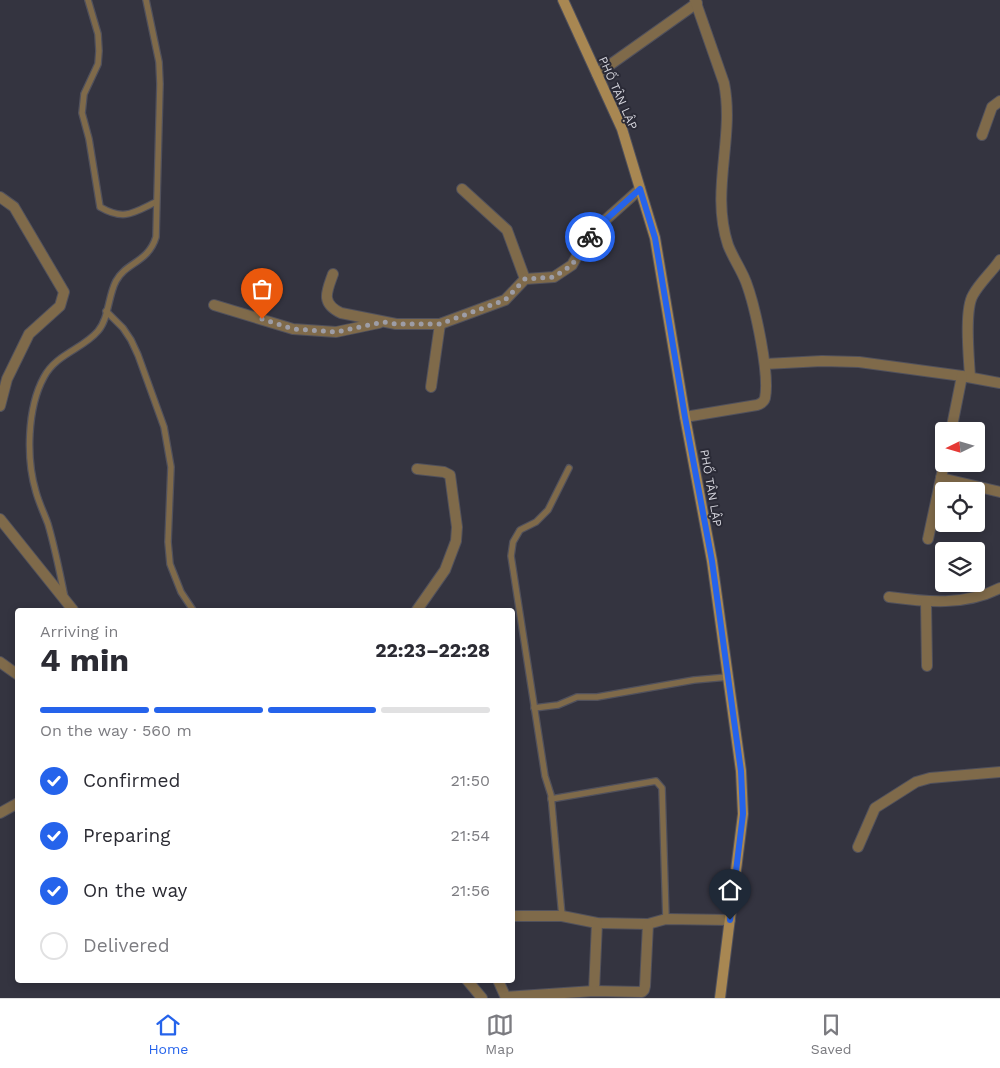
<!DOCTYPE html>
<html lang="en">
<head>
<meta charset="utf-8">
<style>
  body { margin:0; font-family:"Work Sans",sans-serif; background:#f2f2f3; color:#2b2b33; height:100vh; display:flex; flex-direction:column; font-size:19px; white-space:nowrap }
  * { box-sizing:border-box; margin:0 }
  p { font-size:16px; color:#7c7c81 }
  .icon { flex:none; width:28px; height:28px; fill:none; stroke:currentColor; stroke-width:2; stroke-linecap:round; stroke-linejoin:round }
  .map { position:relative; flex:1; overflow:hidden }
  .panel { position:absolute; left:15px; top:608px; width:500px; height:375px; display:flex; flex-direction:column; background:#fff; border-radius:5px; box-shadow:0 2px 8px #0003 }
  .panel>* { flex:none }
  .needle { width:32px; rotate:265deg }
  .buttons { position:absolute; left:935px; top:422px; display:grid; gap:10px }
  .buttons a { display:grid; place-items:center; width:50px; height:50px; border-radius:5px; background:#fff; box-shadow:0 2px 8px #0003; font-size:25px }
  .pin { position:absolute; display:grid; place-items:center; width:42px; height:42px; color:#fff; margin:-51px -21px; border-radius:50% 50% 50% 0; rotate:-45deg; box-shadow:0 0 5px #0007 }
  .pin .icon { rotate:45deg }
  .courier { position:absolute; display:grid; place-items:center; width:50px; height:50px; margin:-25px; border:4px solid #2563eb; border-radius:50%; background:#fff; color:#222; box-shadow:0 1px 6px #0007 }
  .overview em { font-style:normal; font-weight:700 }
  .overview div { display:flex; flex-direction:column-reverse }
  .overview { display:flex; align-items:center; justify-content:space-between; height:85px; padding:0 25px }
  h1 { font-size:32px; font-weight:700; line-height:38px }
  .bar { display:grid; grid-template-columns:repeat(4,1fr); gap:8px 5px; align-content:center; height:60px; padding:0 25px }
  .bar i { height:6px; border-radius:4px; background:#e1e1e2 }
  .bar .selected { background:#2563eb }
  .bar p { grid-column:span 4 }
  ol { padding:0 25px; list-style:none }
  li { display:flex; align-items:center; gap:15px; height:55px }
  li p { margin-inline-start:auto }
  li .icon { padding:5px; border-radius:50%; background:#2563eb; color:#fff; stroke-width:4 }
  li:last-child { color:#7c7c81 }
  li i { width:28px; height:28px; border:2px solid #e1e1e2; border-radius:50% }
  .tab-bar { display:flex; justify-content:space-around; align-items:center; height:70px; border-top:1px solid #e1e1e2; background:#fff; font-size:14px; color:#7c7c81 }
  .tab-bar a { display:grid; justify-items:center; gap:2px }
  .tab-bar .selected { color:#2563eb }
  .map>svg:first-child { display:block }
</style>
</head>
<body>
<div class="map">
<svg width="1000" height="998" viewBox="0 0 1000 998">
  <rect width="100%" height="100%" fill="#343440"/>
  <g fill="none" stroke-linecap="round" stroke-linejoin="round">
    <defs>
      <g id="lane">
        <path d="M88,0l10,34 1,17 -1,13 -14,30 -2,19 7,26 11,68c24,14 33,6 56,-5"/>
        <polyline points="106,311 123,328 131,340 138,355 164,427 171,467 168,542 170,564 181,592 193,610"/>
        <path d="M65,598c-5,-25 -10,-50 -17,-74 -4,-11 -9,-21 -12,-32 -10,-33 -9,-84 8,-115 12,-23 39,-28 54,-46 11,-13 10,-35 18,-50 10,-19 32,-18 40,-44l4,-153 -1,-22 -13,-62"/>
        <polyline points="534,708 558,705 577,697 597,697 694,680 728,677"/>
        <polyline points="551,799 656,781 662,788 666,919"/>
        <polyline points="562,916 551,795 545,776 511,556 513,542 520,530 536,522 548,510 569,468"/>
      </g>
      <g id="street">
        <polyline points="597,74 697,3"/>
        <polyline points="982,135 992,107 1000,101"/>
        <polyline points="462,189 507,230 525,279"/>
        <polyline points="0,197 14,207 64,292 60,306 29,334 7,379 0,406"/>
        <path d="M333,274c-6,17 -13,29 8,39l55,11h44l65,-24 20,-21 29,-2 18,-12 9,-16 21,-26 38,-34"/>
        <polyline points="214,305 293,329 336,332 379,323"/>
        <polyline points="765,364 822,361 859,362 962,376 1000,383"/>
        <path d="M970,377c-1,-19 -6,-67 3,-82 7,-13 19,-23 27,-35"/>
        <polyline points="431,387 440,324"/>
        <path d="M685,417l72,-12c3,-1 7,-3 8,-7 5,-24 -10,-92 -19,-116 -5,-13 -13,-24 -18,-37 -18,-55 7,-107 -4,-162l-29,-83"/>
        <polyline points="951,431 962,376"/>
        <polyline points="417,469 444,472 450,475 457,527 456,541 445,570 417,610"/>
        <polyline points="941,478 1000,492"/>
        <polyline points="0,519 73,610"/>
        <polyline points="928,539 944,464"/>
        <path d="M889,597c37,5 77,9 111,-9"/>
        <polyline points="926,602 927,666"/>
        <polyline points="0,662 18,675"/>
        <polyline points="0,813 18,803"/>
        <polyline points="858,847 875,808 916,782 930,778 1000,772"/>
        <polyline points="512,916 562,916 597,923 648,924 666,919 730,920"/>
        <polyline points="467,980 482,998"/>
        <polyline points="498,980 506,998"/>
        <polyline points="594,991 597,923"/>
        <polyline points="506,997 594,991 642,992 644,990 645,986 648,924"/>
      </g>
      <polyline id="secondary" points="563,0 622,129 655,238 685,417 712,561 741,771 743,814 720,998"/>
    </defs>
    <use href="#lane" stroke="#51515c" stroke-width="8"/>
    <use href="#street" stroke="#51515c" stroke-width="12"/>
    <use href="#secondary" stroke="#51515c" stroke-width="12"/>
    <use href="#lane" stroke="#7f6a4a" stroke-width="5.5"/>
    <use href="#street" stroke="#7f6a4a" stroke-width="10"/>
    <use href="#secondary" stroke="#a88752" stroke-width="10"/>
  </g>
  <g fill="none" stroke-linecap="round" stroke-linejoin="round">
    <polyline stroke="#9d9da6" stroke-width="5" stroke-dasharray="0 9" points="262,319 293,329 336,332 383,322 396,324 440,324 505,300 525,279 554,277 572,265 590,237"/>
    <polyline stroke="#2563eb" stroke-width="6" points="590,237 602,223 640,189 655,238 685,417 712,561 741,771 743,814 730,920"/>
  </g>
  <g text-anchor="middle" stroke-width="4" stroke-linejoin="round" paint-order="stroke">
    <g font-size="12" fill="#d5d5dd" stroke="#2a2a36">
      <text transform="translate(618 93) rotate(66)" y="4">PHỐ TÂN LẬP</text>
      <text transform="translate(711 488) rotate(80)" y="4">PHỐ TÂN LẬP</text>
    </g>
  </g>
</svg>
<div class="buttons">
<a><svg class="needle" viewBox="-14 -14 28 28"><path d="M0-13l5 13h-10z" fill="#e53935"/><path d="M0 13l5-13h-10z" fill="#7c7c81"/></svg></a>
<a><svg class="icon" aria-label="locate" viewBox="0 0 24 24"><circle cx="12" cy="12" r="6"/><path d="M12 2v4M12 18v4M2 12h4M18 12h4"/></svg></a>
<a><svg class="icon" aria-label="layers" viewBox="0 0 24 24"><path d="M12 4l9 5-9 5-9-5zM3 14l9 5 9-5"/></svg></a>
</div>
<div class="pin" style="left:262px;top:319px;background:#ea580c"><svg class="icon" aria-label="bag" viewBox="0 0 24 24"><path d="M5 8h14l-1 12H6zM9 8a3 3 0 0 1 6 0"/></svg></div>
<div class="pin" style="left:730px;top:920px;background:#1f2937"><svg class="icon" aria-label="home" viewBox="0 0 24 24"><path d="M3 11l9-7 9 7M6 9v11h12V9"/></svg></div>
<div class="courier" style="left:590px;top:237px"><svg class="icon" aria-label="bike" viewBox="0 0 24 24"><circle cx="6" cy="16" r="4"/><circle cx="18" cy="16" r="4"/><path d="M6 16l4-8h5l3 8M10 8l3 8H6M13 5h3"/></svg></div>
<section class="panel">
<div class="overview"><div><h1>4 min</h1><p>Arriving in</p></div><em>22:23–22:28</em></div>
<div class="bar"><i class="selected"></i><i class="selected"></i><i class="selected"></i><i></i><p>On the way · 560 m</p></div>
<ol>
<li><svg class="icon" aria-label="check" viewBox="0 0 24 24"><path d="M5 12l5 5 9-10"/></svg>Confirmed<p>21:50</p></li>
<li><svg class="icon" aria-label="check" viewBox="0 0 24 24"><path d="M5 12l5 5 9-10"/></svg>Preparing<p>21:54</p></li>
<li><svg class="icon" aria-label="check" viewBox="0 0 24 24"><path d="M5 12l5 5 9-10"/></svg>On the way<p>21:56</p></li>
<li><i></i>Delivered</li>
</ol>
</section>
</div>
<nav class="tab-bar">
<a class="selected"><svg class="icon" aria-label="home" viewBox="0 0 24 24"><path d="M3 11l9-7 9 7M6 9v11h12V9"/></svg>Home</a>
<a><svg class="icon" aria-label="map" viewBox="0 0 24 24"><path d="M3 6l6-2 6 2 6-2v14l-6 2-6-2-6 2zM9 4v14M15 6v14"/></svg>Map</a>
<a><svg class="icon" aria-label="saved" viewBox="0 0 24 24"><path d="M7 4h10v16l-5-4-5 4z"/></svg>Saved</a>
</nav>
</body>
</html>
